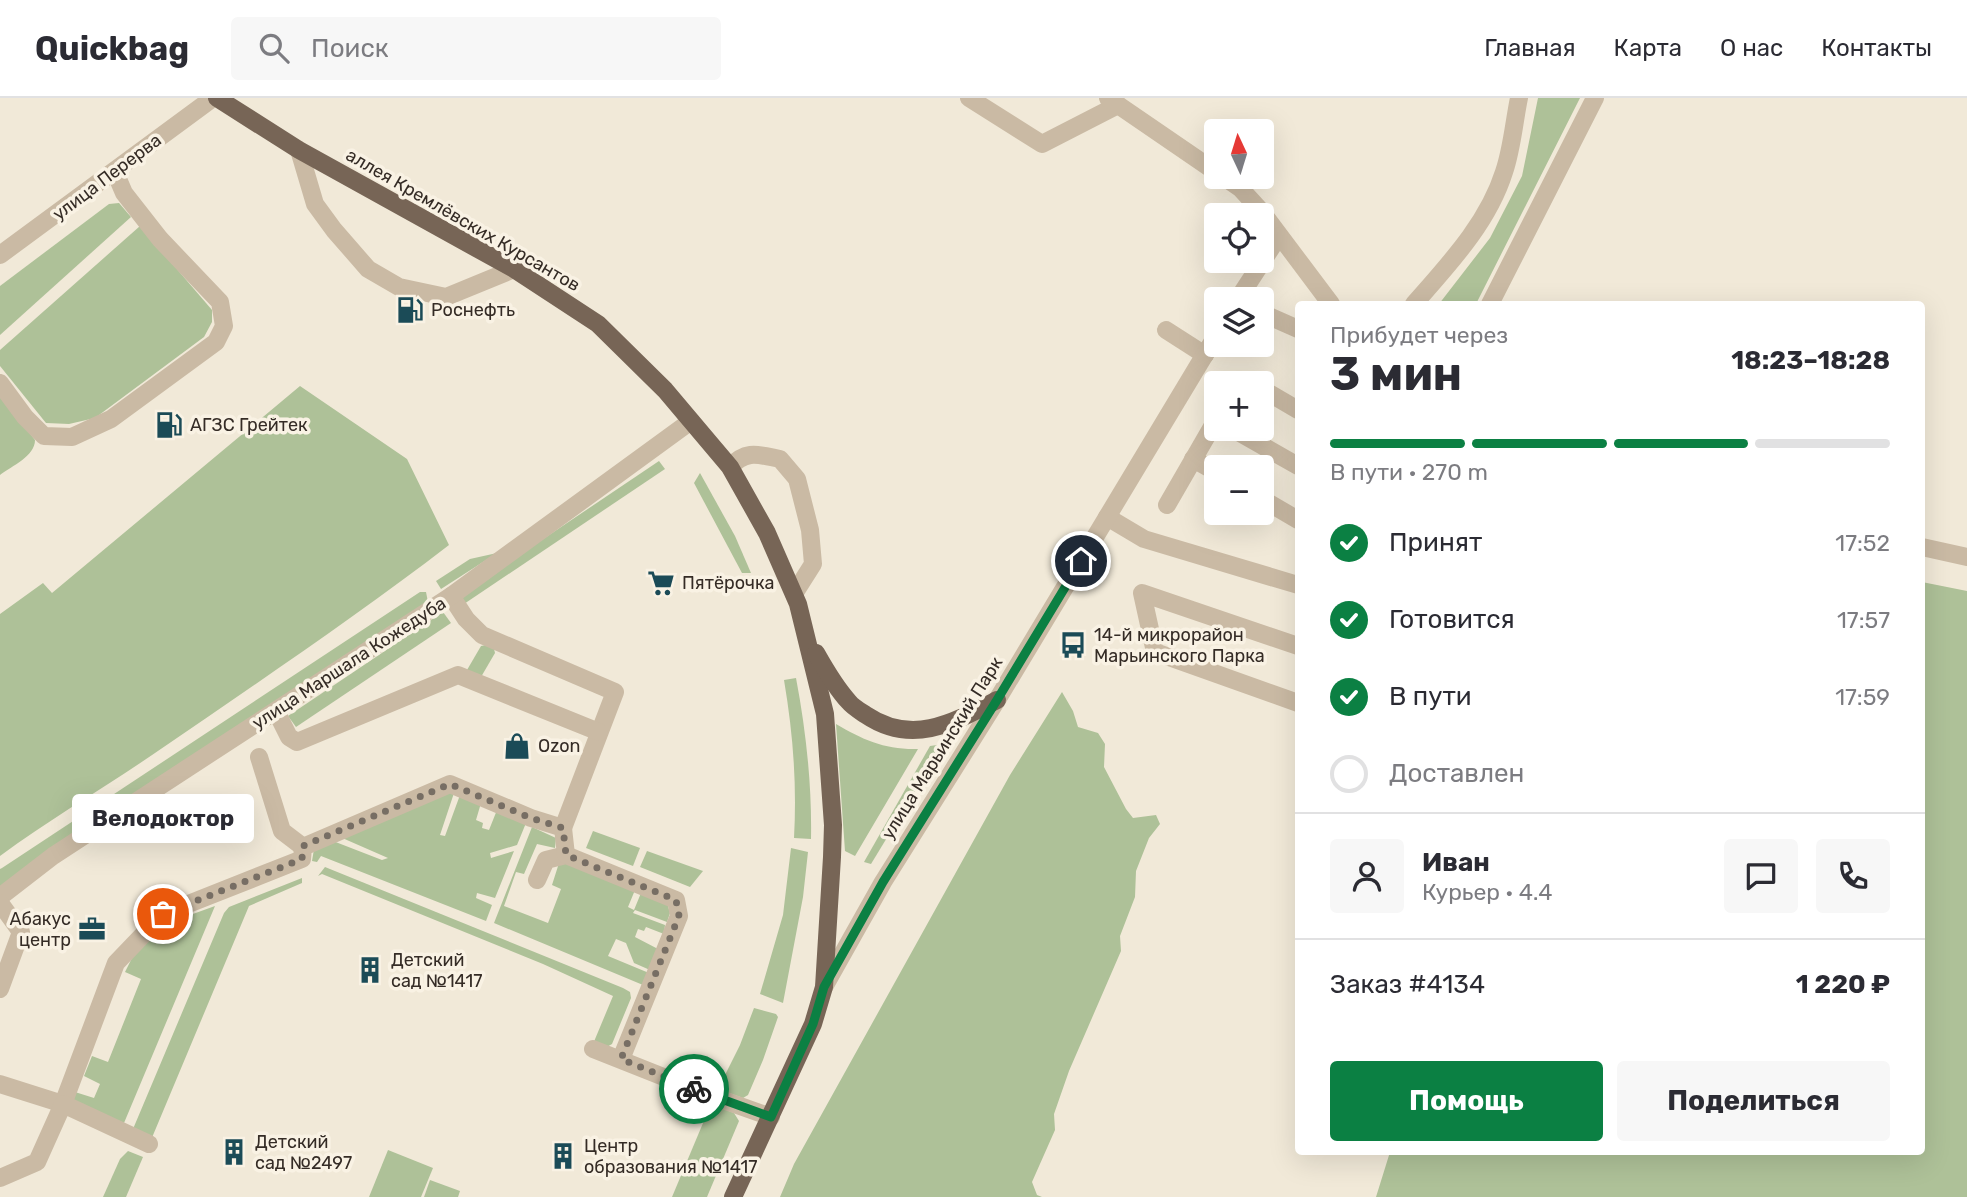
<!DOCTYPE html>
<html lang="ru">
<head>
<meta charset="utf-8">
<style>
  body { margin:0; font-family:Rubik,sans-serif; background:#f7f7f7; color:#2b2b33; height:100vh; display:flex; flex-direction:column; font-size:26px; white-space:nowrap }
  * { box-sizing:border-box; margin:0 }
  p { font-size:23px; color:#7c7c81 }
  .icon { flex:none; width:38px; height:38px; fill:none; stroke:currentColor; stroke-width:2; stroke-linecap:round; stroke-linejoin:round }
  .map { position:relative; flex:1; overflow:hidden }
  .details { position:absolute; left:1295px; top:203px; width:630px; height:854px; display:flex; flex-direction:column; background:#fff; border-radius:7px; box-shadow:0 7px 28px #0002 }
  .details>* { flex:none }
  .needle { width:46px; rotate:356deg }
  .tools { position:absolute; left:1204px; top:21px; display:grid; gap:14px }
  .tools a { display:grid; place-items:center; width:70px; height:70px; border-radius:7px; background:#fff; box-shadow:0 7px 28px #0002; font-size:35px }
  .pin { position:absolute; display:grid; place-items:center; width:60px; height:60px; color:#fff; margin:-30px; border:4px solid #fff; border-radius:50%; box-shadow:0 2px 7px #0007 }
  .courier { position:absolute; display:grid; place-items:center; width:70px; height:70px; margin:-35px; border:5px solid #0b8043; border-radius:50%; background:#fff; color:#222; box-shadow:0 2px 9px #0007 }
  .bubble { position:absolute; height:49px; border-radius:7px; background:#fff; box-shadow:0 7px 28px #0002; font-size:23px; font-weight:700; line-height:49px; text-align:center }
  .headline em { font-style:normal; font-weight:700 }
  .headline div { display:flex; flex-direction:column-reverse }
  .headline { display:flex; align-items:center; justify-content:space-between; height:119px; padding:0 35px }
  h1 { font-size:46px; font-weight:700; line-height:52px }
  .bar { display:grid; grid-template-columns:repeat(4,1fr); gap:10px 7px; align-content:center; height:84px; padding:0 35px }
  .bar i { height:9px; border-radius:5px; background:#e1e1e2 }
  .bar .active { background:#0b8043 }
  .bar p { grid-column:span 4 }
  .line { display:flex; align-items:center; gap:18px; padding:0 35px; border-top:2px solid #e1e1e2 }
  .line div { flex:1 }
  .round { display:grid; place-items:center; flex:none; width:74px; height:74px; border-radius:7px; background:#f7f7f7 }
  ol { padding:0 35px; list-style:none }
  li { display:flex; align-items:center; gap:21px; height:77px }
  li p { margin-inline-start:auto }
  li .icon { padding:7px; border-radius:50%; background:#0b8043; color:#fff; stroke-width:4 }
  li:last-child { color:#7c7c81 }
  li i { width:38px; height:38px; border:4px solid #e1e1e2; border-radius:50% }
  .action { display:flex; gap:14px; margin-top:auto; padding:14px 35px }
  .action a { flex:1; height:80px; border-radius:7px; background:#0b8043; color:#fff; font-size:28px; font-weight:700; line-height:80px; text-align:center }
  .action a+a { background:#f7f7f7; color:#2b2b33 }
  header { display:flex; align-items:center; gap:42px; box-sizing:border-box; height:98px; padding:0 35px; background:#fff; border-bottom:2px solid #e1e1e2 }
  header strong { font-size:33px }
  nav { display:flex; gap:38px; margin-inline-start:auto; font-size:24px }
  .search { width:490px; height:63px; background:#f7f7f7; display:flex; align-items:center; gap:18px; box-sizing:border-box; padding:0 24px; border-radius:7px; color:#7c7c81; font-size:26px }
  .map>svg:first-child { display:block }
</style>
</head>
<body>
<header>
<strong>Quickbag</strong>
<div class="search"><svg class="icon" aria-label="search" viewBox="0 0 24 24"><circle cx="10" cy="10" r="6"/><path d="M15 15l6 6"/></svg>Поиск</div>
<nav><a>Главная</a><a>Карта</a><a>О нас</a><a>Контакты</a></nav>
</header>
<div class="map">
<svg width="1967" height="1099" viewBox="0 0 1967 1099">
  <rect width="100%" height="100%" fill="#f1e9d8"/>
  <g fill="#aec198">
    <polygon points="1538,0 1580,0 1476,206 1439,206 1490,140 1522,78"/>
    <polygon points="119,105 131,119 0,237 0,188 109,106"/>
    <polygon points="140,128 212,212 212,224 204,239 95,320 69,326 46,325 0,268 0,252"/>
    <path d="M300,288l107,73 42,86c-95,73 -195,140 -294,208 -51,35 -105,66 -155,103v-242l43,-31 9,10z"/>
    <path d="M0,298l35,44c0,16 -23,26 -35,35z"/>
    <polygon points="659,363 665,371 464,506 457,499"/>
    <polygon points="700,375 735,438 751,475 742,475 694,385"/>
    <polygon points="497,455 441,491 436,483 470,461"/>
    <polygon points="1922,484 1967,493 1967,1099 1376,1099 1390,1054 1922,1054"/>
    <polygon points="420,494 426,494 428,504 0,789 0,771 2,770"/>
    <polygon points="443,514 451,525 296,629 288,618"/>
    <polygon points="486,547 494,551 495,555 481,579 467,572 481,548"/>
    <path d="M796,580c10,53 16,107 15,161l-17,-1c3,-54 -1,-105 -10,-158z"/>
    <polygon points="1062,594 1073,613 1078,629 1098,635 1105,646 1104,669 1126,711 1133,720 1156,717 1160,726 1149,740 1136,773 1135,799 1120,838 1121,853 1069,973 1054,1016 1055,1032 1032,1084 1037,1097 1042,1099 780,1099 794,1066 1010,677"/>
    <path d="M836,626c27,16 50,26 82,25l-63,107 -10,-5z"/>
    <polygon points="944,646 871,766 864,764 930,648"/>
    <polygon points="451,694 454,695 440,737 445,738 460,697 481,705 476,722 483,725 482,730 489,732 497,712 526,725 517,747 490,755 491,760 514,753 495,800 477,795 476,800 492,807 486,823 321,758 317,764 312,763 314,751 333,743 382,762 388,760 340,739"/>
    <polygon points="532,729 556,740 555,750 537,746 524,776 516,774 504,808 548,825 561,791 552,787 559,765 565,764 635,792 628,809 634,812 641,795 667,805 670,815 667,824 635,812 633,815 665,827 664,836 646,829 644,833 638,831 635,839 658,851 650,872 634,865 626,845 616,841 608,858 649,875 643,887 494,825"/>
    <polygon points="593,733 640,750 633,768 586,750"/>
    <polygon points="791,750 808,754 803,799 783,905 760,896 783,817"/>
    <polygon points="647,753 703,773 690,789 640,769"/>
    <polygon points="325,769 623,890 630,894 631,900 612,946 605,950 593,946 613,898 543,866 322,776 318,778"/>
    <polygon points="302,780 302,785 249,808 151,1042 133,1031 224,815 229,809"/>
    <polygon points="215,808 124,1025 73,1003 75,994 94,1000 100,986 84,978 92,958 108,964 141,881 125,874 133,858 168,825"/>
    <polygon points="754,910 776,916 778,919 763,962 748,997 743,1000 718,991 740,947"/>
    <polygon points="711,1006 734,1015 739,1023 707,1099 672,1099"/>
    <polygon points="388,1052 433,1070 421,1099 369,1099"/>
    <polygon points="128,1053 143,1059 126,1099 103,1099 120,1061"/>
    <polygon points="430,1082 460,1093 458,1099 424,1099"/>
  </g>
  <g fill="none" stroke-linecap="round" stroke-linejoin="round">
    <g stroke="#cabaa4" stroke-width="18">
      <polyline points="969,0 1042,46 1118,7"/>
      <polyline points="1108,0 1216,74"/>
      <polyline points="299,52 315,106 334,132 368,171 399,189 446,199 514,171"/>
      <polyline points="1224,79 1240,90 1262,114 1331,206"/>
      <polyline points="0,157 213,0"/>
      <polyline points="1238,201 1279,138"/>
      <path d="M1414,206c35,-40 74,-81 90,-132 8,-23 10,-50 15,-74"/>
      <polyline points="1490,206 1595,0"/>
      <polyline points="1262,215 1298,231"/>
      <polyline points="1166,232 1205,257"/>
      <polyline points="0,285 25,319 44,338 72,339 111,321 216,244 224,228 220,204 160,141 124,95 115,74"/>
      <polyline points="1262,291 1298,312"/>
      <polyline points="1233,331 1298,368"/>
      <polyline points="1193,361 1216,374"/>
      <path d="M730,369c17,-18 29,-12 50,-8l17,20 13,51 3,34 -19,30"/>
      <polyline points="1262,401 1298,422"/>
      <polyline points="1167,407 1216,322"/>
      <polyline points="1107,419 1144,441 1298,487"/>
      <polyline points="1922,449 1967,459"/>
      <polyline points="451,498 466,521 482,537 615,594 563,730"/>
      <polyline points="1298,548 1142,495 1155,554 1298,605"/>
      <polyline points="276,613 289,639 297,644 458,577 599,634"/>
      <polyline points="259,659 282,733 303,749"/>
      <polyline points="537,782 546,762 566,757 676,802 679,818 621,961"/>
      <polyline points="0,799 53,758 451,498 691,323"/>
      <polyline points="0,805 21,834 0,891"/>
      <polyline points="824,889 883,784 997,602 1216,238"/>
      <polyline points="593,951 709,997 771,1019"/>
      <polyline points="0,986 63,1006 116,865 163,816 302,761 303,749 450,686 531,720 563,730 566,757"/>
      <polyline points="0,1080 37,1064 63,1006 149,1046"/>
    </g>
    <g stroke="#776556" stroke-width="18">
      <polyline points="217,0 299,52 514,171 598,226 665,292 730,369 767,435 798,506 825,616 833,727 832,759 824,889 813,926 733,1099"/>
      <path d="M816,555c9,16 20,35 33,49 4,5 11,9 17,13 46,31 87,8 131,-15"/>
    </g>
  </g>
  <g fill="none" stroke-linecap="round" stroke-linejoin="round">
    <polyline stroke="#776e64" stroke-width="7" stroke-dasharray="0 12.6" points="163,816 302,761 303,748 450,686 531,720 563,730 566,757 676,802 679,818 621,961 694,991"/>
    <polyline stroke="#0b8043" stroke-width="9" points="694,991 771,1019 813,926 824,889 883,784 997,602 1081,463"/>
  </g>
  <defs>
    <symbol id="fuel-bare" viewBox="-9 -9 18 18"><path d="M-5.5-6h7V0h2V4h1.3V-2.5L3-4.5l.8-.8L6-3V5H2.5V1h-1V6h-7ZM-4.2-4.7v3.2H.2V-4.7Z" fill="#1b4b57" stroke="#f9f2e4" stroke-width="2.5" paint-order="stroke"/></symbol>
    <symbol id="supermarket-bare" viewBox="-9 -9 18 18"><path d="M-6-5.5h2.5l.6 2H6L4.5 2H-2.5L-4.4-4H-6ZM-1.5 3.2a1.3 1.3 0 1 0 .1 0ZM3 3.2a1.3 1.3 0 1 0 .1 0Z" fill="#1b4b57" stroke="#f9f2e4" stroke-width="2.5" paint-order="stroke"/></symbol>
    <symbol id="bus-bare" viewBox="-9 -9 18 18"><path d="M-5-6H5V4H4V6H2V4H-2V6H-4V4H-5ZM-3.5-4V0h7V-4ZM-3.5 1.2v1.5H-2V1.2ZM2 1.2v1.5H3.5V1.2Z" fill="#1b4b57" stroke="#f9f2e4" stroke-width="2.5" paint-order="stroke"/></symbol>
    <symbol id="shop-bare" viewBox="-9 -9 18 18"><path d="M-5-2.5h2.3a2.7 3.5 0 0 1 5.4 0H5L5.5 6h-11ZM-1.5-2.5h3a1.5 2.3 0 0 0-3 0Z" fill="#1b4b57" stroke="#f9f2e4" stroke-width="2.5" paint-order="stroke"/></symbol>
    <symbol id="office-bare" viewBox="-9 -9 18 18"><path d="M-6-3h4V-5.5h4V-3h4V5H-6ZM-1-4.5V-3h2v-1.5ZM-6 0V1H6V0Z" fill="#1b4b57" stroke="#f9f2e4" stroke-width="2.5" paint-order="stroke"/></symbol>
    <symbol id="building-bare" viewBox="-9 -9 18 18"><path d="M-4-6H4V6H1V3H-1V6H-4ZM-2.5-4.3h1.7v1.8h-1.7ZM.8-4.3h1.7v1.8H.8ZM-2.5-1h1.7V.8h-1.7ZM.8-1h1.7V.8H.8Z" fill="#1b4b57" stroke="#f9f2e4" stroke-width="2.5" paint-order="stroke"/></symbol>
  </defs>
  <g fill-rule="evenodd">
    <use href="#fuel-bare" x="391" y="193" width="38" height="38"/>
    <use href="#fuel-bare" x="150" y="308" width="38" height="38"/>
    <use href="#supermarket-bare" x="642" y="466" width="38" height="38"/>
    <use href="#bus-bare" x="1054" y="528" width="38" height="38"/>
    <use href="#shop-bare" x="498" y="629" width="38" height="38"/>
    <use href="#office-bare" x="73" y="812" width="38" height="38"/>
    <use href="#building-bare" x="351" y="853" width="38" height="38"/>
    <use href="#building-bare" x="215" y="1035" width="38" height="38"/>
    <use href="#building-bare" x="544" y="1039" width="38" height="38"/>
  </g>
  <g text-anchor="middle" stroke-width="7" stroke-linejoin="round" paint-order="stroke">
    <g font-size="18" fill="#352c26" stroke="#f9f2e4">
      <text transform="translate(107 79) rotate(-37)" y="6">улица Перерва</text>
      <text transform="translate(463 122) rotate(30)" y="6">аллея Кремлёвских Курсантов</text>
      <text transform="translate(349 565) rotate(-33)" y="6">улица Маршала Кожедуба</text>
      <text transform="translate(942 650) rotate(-58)" y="6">улица Марьинский Парк</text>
    </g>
    <g font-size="18" fill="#352c26" stroke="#f9f2e4" text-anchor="start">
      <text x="431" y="218">Роснефть</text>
      <text x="190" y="333">АГЗС Грейтек</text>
      <text x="682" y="491">Пятёрочка</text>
      <text x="1094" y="543">14-й микрорайон<tspan x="1094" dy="21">Марьинского Парка</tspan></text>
      <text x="538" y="654">Ozon</text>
      <text x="71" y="827" text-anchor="end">Абакус<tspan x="71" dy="21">центр</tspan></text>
      <text x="391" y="868">Детский<tspan x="391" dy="21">сад №1417</tspan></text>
      <text x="255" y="1050">Детский<tspan x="255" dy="21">сад №2497</tspan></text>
      <text x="584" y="1054">Центр<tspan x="584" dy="21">образования №1417</tspan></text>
    </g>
  </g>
</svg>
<div class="tools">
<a><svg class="needle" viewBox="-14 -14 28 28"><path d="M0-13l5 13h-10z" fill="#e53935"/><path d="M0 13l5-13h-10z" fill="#7c7c81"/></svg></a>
<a><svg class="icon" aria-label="locate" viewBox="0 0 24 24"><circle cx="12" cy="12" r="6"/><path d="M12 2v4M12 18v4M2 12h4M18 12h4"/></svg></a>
<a><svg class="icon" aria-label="layers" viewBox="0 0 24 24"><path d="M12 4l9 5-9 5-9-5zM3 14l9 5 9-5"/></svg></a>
<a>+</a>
<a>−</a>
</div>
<div class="pin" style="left:163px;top:816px;background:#ea580c"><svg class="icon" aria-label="bag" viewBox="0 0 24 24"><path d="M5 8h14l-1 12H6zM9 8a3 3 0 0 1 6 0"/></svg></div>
<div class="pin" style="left:1081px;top:463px;background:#1f2937"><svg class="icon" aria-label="home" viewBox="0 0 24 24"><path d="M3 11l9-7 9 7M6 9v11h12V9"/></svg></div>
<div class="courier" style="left:694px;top:991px"><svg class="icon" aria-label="bike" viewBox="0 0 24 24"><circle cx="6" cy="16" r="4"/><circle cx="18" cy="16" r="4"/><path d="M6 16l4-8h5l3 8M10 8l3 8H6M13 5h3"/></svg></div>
<div class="bubble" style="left:72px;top:696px;width:182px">Велодоктор</div>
<section class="details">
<div class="headline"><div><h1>3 мин</h1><p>Прибудет через</p></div><em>18:23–18:28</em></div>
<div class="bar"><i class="active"></i><i class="active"></i><i class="active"></i><i></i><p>В пути · 270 m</p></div>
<ol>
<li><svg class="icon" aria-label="check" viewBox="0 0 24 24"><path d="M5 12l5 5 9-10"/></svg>Принят<p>17:52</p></li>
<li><svg class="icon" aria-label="check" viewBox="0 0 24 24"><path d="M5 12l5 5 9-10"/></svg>Готовится<p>17:57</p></li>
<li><svg class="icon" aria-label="check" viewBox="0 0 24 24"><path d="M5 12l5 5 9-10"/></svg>В пути<p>17:59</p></li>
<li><i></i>Доставлен</li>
</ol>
<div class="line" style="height:126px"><a class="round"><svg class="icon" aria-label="person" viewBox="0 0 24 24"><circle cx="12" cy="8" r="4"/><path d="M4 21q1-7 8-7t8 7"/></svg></a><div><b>Иван</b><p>Курьер · 4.4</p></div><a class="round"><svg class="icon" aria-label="chat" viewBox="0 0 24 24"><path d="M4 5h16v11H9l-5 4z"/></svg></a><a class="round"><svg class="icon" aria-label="phone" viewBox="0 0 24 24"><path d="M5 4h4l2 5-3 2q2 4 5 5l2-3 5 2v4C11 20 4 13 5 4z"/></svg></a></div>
<div class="line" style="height:91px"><div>Заказ #4134</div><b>1 220 ₽</b></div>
<div class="action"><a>Помощь</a><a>Поделиться</a></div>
</section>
</div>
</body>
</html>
